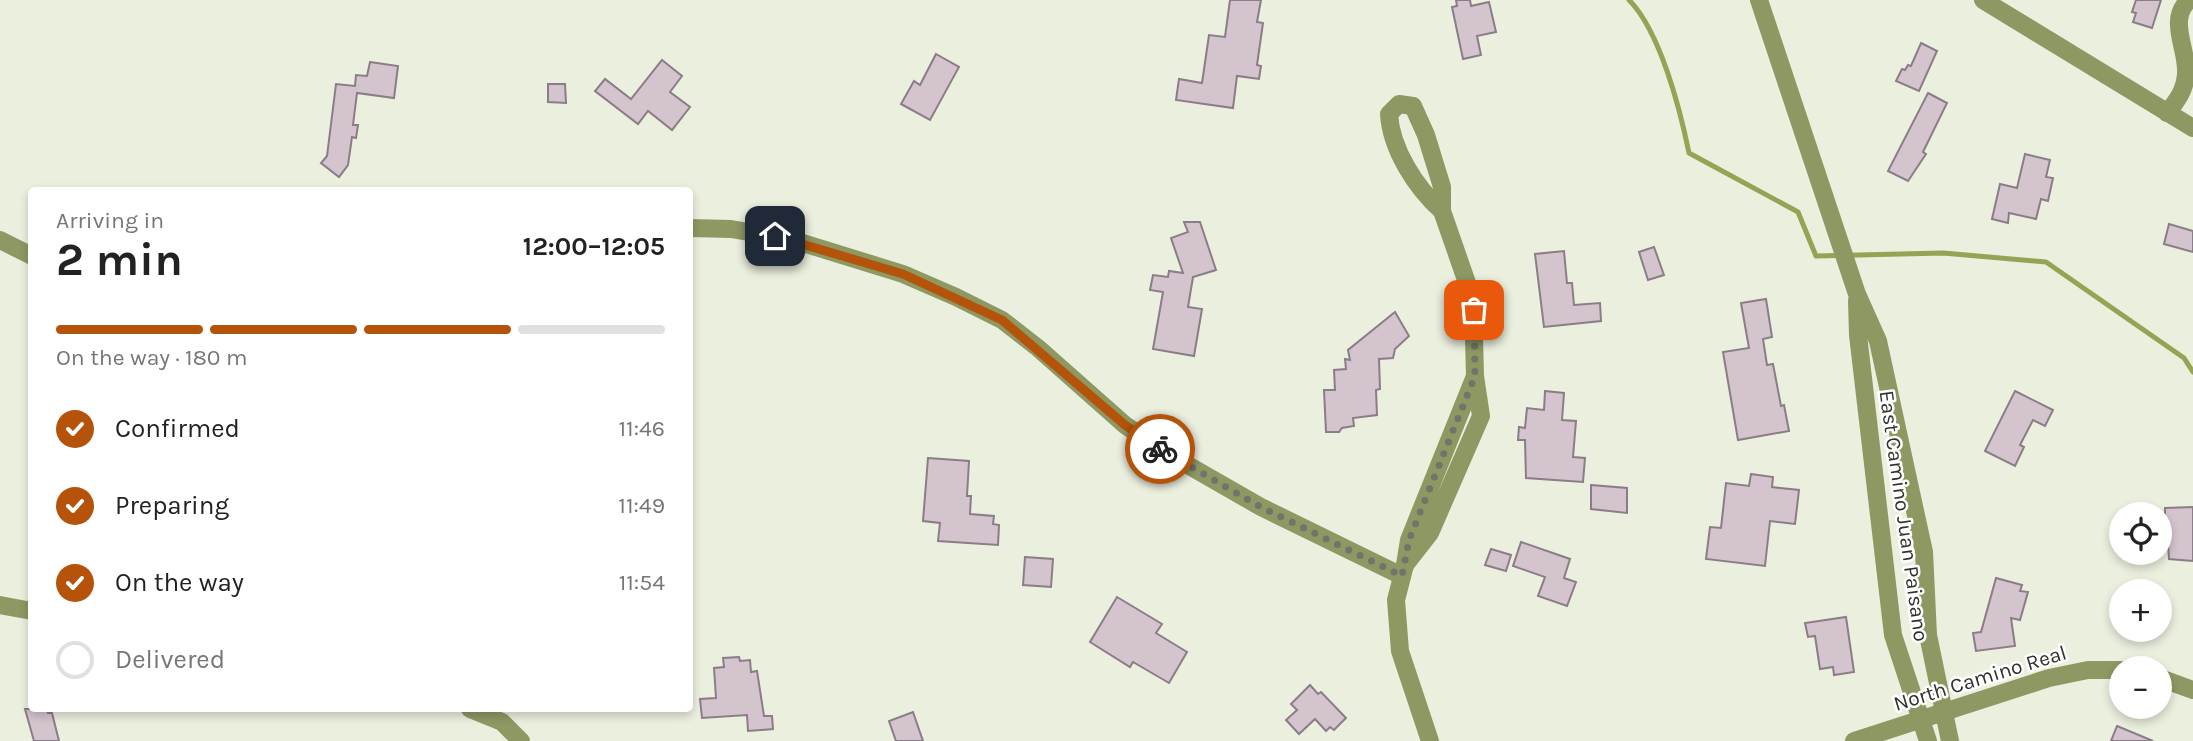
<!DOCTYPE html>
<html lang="en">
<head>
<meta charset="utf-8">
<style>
  body { margin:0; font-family:Karla,sans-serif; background:#f2f2f2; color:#222; height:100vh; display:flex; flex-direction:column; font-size:26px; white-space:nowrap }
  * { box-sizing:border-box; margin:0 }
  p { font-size:23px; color:#767676 }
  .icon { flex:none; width:38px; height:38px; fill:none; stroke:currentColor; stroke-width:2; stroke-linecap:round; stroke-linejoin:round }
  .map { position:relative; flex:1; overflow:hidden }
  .drawer { position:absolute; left:28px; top:187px; width:665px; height:525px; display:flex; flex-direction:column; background:#fff; border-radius:7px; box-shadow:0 4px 10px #0003 }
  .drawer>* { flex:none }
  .tools { position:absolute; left:2109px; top:502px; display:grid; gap:14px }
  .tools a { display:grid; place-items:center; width:63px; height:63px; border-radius:50%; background:#fff; box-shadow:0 4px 10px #0003; font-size:35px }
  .pin { position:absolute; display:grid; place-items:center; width:60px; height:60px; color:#fff; margin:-30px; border-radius:14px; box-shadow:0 4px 10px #0006 }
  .courier { position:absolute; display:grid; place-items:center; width:70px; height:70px; margin:-35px; border:5px solid #b45309; border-radius:50%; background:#fff; color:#222; box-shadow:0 2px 9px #0007 }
  .summary em { font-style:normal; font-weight:700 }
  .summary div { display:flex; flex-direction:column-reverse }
  .summary { display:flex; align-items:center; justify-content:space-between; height:119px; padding:0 28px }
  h1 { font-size:46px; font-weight:700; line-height:52px }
  .bar { display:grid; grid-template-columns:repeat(4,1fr); gap:10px 7px; align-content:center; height:84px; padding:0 28px }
  .bar i { height:9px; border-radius:5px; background:#e0e0e0 }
  .bar .on { background:#b45309 }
  .bar p { grid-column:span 4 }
  ol { padding:0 28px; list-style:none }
  li { display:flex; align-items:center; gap:21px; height:77px }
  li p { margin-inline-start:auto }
  li .icon { padding:7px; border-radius:50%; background:#b45309; color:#fff; stroke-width:4 }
  li:last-child { color:#767676 }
  li i { width:38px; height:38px; border:4px solid #e0e0e0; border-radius:50% }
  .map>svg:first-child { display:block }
</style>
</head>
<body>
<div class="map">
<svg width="2193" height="741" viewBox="0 0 2193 741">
  <rect width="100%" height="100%" fill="#ebefde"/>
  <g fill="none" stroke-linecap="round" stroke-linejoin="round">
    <path stroke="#94a354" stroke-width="5" d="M1629,0c31,31 51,109 60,153l109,59 18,44 127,-3 103,9 138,96 9,14"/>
  </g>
  <g fill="#d3c4ce" stroke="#8b7d87" stroke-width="2">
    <polygon points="1230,0 1261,0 1257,22 1263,23 1257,65 1261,66 1259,79 1237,76 1233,108 1176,100 1179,79 1202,83 1209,35 1225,37"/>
    <polygon points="1456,0 1470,0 1471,6 1489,2 1496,32 1477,36 1481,55 1463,59 1452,7 1457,6"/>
    <polygon points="2136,0 2161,0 2152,28 2133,22 2136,13 2132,12"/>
    <polygon points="1921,43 1937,51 1919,91 1896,81 1902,69 1905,70 1908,65 1911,66"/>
    <polygon points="936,54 959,67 930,120 901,104 914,81 920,85"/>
    <polygon points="662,60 682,76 670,92 690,107 672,130 648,111 638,124 595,91 605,79 631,99"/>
    <polygon points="370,62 398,66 394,98 357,93 353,125 358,125 356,138 352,137 348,165 339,177 321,163 327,156 336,84 355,86 356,75 367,76"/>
    <polygon points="548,84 565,84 566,103 548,102"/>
    <polygon points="1928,93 1947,103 1923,152 1926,154 1908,181 1888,171"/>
    <polygon points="2025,154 2050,160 2046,177 2053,178 2048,201 2041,199 2036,219 2009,213 2008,223 1992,219 2000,184 2017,188"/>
    <polygon points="1184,222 1200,222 1216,270 1193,277 1188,307 1202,309 1194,356 1153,349 1163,292 1150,290 1153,275 1168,277 1169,271 1183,273 1171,238 1188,232"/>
    <polygon points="2169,224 2193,231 2193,252 2164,244"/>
    <polygon points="1654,247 1664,275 1648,280 1639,252"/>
    <polygon points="1564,251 1567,283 1572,283 1574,305 1600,303 1601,321 1544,327 1535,254"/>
    <polygon points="1766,299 1772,337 1763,339 1767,365 1773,364 1781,406 1784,405 1789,431 1738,440 1723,352 1749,348 1741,303"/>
    <polygon points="1395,312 1409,336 1395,349 1393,358 1379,359 1380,389 1376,390 1377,415 1353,418 1354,426 1342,428 1339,432 1326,432 1324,390 1335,390 1334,370 1346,369 1345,359 1350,360 1348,350"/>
    <polygon points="1545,391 1564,393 1562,420 1576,421 1573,457 1585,458 1583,482 1526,478 1525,440 1518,440 1519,427 1525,428 1527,408 1544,410"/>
    <polygon points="2015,391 2053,410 2045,426 2033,420 2020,445 2024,447 2015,466 1985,451"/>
    <polygon points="928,458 969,461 967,496 971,496 970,514 994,516 993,524 999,525 998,545 938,541 940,523 923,521"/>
    <polygon points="1751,474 1773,477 1772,487 1799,490 1795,524 1770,521 1765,566 1706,559 1710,527 1721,528 1726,483 1749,486"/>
    <polygon points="1591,485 1627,488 1627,513 1591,509"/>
    <polygon points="2193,507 2193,561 2169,559 2168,542 2160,542 2160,520 2165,520 2165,508"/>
    <polygon points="1521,542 1570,559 1564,578 1576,582 1567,606 1538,596 1545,577 1513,566"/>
    <polygon points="1491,549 1511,555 1506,571 1485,565"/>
    <polygon points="1025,557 1053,559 1051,587 1023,585"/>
    <polygon points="1996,578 2022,585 2020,591 2028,592 2020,620 2011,618 2015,646 1976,651 1973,633 1981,632"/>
    <polygon points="1117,597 1162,624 1156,633 1187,652 1169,683 1133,662 1130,667 1090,642"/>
    <polygon points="1846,617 1854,672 1834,675 1833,667 1820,669 1815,636 1808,637 1805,623"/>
    <polygon points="739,657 740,661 750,660 751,672 757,671 764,716 772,716 773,729 748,731 747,715 702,718 700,699 716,698 714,668 724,667 723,658"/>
    <polygon points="1310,685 1318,694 1321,692 1346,718 1334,730 1330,727 1326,731 1315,719 1299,734 1286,720 1297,710 1291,704"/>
    <polygon points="25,709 46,709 48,713 52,713 59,741 34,741"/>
    <polygon points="913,712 923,741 896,741 889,721"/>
    <polygon points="2117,726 2153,741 2111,741"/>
  </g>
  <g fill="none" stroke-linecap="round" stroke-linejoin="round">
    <g stroke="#8d9863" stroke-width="18">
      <polyline points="1759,0 1857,294 1878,341 1924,552 1928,635 1950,741"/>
      <polyline points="1983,0 2193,128"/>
      <path d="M2167,113c10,-12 18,-23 19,-39 2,-25 -19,-54 3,-74"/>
      <path d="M1442,211c-26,-23 -51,-62 -53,-97l10,-10 14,2 13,29 16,52v24l31,89 2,76 6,40 -51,117 -25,32 4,-25 66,-164"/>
      <polyline points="690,228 731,229 790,239 903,274 956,297 1002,320 1038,348 1125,425 1165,452 1261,507 1402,576"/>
      <polyline points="0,240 32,256"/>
      <polyline points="1857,301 1858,335 1893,635 1928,741"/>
      <polyline points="1405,565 1396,600 1400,651 1430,741"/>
      <polyline points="0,605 32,611"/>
      <polyline points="2160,678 2193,690"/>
      <polyline points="470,709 502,722 521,741"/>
      <polyline points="1854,741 2049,678 2088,670 2121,670"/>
    </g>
  </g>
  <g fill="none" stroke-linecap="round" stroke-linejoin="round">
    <polyline stroke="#71746a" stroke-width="7" stroke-dasharray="0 12.6" points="1160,449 1261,507 1402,576 1409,540 1475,376 1474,310"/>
    <polyline stroke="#b45309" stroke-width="9" points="775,236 903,274 1002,320 1125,425 1160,449"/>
  </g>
  <g text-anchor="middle" stroke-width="5" stroke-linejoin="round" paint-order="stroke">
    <g font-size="21" fill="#2f312b" stroke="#fff">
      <text transform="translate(1904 516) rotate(82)" y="7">East Camino Juan Paisano</text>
      <text transform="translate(1980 678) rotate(-17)" y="7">North Camino Real</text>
    </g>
  </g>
</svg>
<div class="tools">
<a><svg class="icon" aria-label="locate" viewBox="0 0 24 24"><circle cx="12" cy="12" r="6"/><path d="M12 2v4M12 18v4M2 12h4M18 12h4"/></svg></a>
<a>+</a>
<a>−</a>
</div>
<div class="pin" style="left:1474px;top:310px;background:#ea580c"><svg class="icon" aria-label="bag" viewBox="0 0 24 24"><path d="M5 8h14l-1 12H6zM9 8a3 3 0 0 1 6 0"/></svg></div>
<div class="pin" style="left:775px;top:236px;background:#1f2937"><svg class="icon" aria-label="home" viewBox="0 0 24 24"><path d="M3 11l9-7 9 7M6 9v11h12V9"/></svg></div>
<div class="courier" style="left:1160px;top:449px"><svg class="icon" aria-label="bike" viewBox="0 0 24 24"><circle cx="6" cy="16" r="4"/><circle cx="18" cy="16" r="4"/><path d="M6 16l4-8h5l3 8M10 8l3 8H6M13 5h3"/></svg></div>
<section class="drawer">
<div class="summary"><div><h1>2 min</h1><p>Arriving in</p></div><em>12:00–12:05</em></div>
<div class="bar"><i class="on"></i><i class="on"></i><i class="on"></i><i></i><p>On the way · 180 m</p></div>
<ol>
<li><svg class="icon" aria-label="check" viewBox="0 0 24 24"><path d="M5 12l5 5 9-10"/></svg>Confirmed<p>11:46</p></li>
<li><svg class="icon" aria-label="check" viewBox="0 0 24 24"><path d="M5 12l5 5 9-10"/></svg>Preparing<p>11:49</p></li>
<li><svg class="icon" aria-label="check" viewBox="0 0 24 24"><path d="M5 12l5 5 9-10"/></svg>On the way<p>11:54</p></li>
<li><i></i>Delivered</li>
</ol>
</section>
</div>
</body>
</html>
